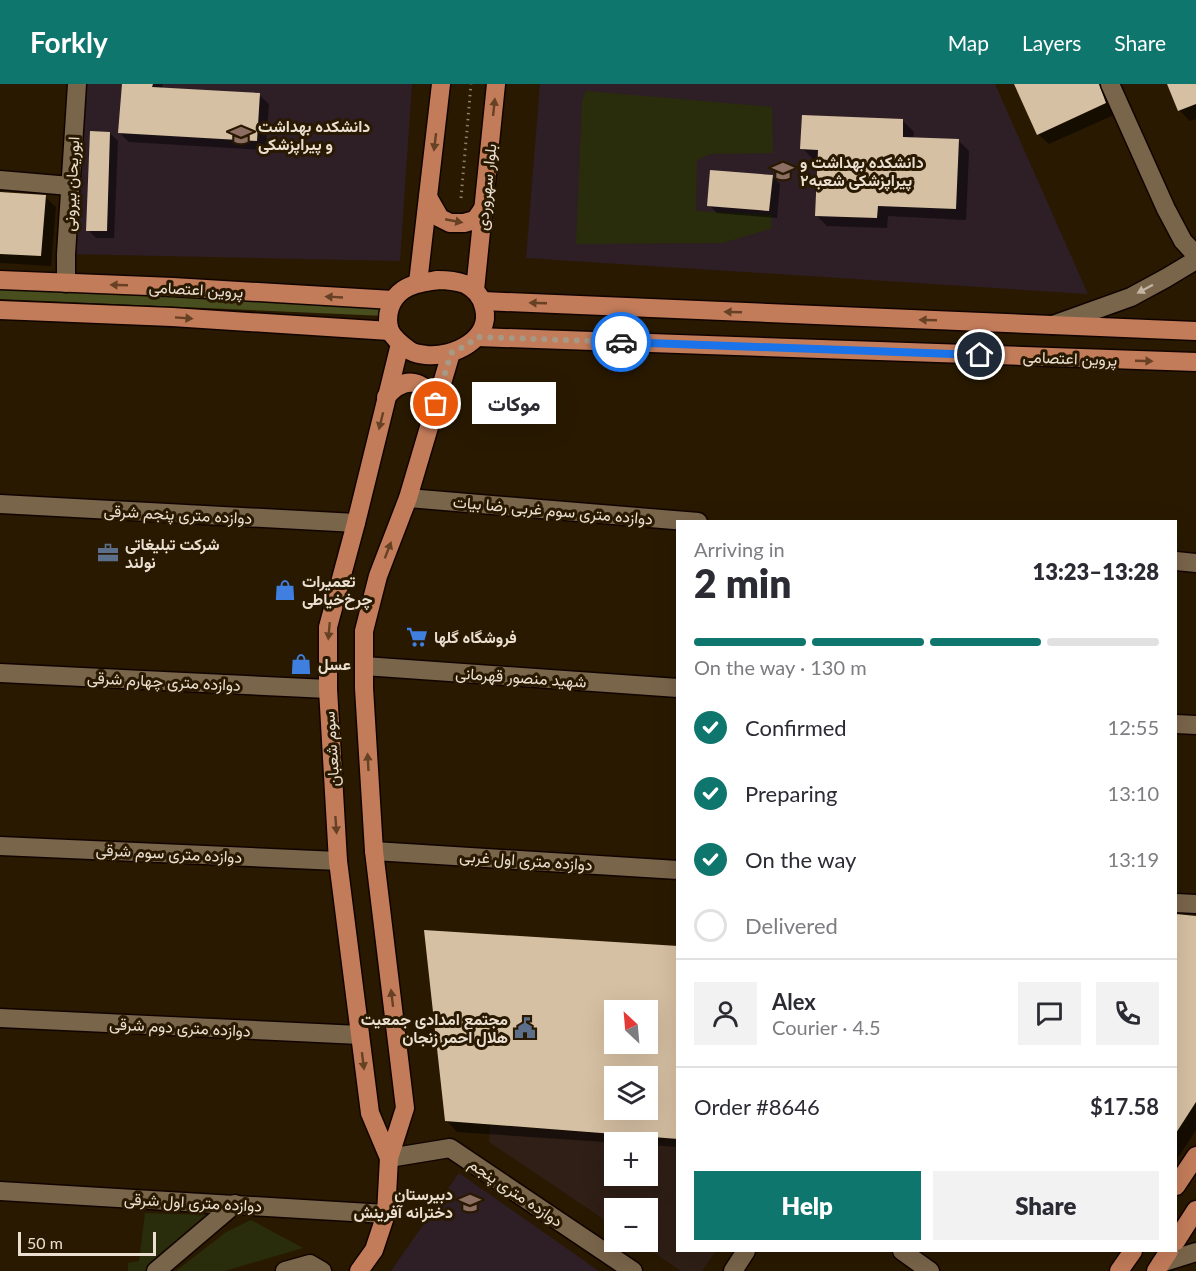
<!DOCTYPE html>
<html lang="en">
<head>
<meta charset="utf-8">
<style>
  body { margin:0; font-family:Lato,Vazirmatn,sans-serif; background:#f2f2f3; color:#2b2b33; height:100vh; display:flex; flex-direction:column; font-size:22px; white-space:nowrap }
  * { box-sizing:border-box; margin:0 }
  p { font-size:20px; color:#7c7c81 }
  .icon { flex:none; width:33px; height:33px; fill:none; stroke:currentColor; stroke-width:2; stroke-linecap:round; stroke-linejoin:round }
  .map { position:relative; flex:1; overflow:hidden }
  .side { position:absolute; left:676px; top:436px; width:501px; height:732px; display:flex; flex-direction:column; background:#fff; border-radius:0px; box-shadow:0 6px 24px #0002 }
  .side>* { flex:none }
  .needle { width:39px; rotate:334deg }
  .buttons { position:absolute; left:604px; top:916px; display:grid; gap:12px }
  .buttons a { display:grid; place-items:center; width:54px; height:54px; border-radius:0px; background:#fff; box-shadow:0 6px 24px #0002; font-size:30px }
  .scale { position:absolute; left:18px; bottom:15px; width:138px; box-sizing:border-box; padding-left:6px; border:3px solid #eadfd0; border-top:0; font-size:16px; line-height:21px; white-space:nowrap; color:#eadfd0; -webkit-text-stroke:4px #291900; paint-order:stroke }
  .pin { position:absolute; display:grid; place-items:center; width:51px; height:51px; color:#fff; margin:-26px; border:3px solid #fff; border-radius:50%; box-shadow:0 2px 6px #0007 }
  .courier { position:absolute; display:grid; place-items:center; width:60px; height:60px; margin:-30px; border:4px solid #1a73e8; border-radius:50%; background:#fff; color:#222; box-shadow:0 2px 8px #0007 }
  .bubble { position:absolute; height:42px; border-radius:0px; background:#fff; box-shadow:0 6px 24px #0002; font-size:20px; font-weight:800; line-height:42px; text-align:center }
  .head em { font-style:normal; font-weight:800 }
  .head div { display:flex; flex-direction:column-reverse }
  .head { display:flex; align-items:center; justify-content:space-between; height:102px; padding:0 18px }
  h1 { font-size:39px; font-weight:800; line-height:45px }
  .bar { display:grid; grid-template-columns:repeat(4,1fr); gap:9px 6px; align-content:center; height:72px; padding:0 18px }
  .bar i { height:8px; border-radius:4px; background:#e1e1e2 }
  .bar .selected { background:#0f766e }
  .bar p { grid-column:span 4 }
  .line { display:flex; align-items:center; gap:15px; padding:0 18px; border-top:2px solid #e1e1e2 }
  .line div { flex:1 }
  .round { display:grid; place-items:center; flex:none; width:63px; height:63px; border-radius:0px; background:#f2f2f3 }
  ol { padding:0 18px; list-style:none }
  li { display:flex; align-items:center; gap:18px; height:66px }
  li p { margin-inline-start:auto }
  li .icon { padding:6px; border-radius:50%; background:#0f766e; color:#fff; stroke-width:4 }
  li:last-child { color:#7c7c81 }
  li i { width:33px; height:33px; border:3px solid #e1e1e2; border-radius:50% }
  .primary-button { display:flex; gap:12px; margin-top:auto; padding:12px 18px }
  .primary-button a { flex:1; height:69px; border-radius:0px; background:#0f766e; color:#fff; font-size:24px; font-weight:800; line-height:69px; text-align:center }
  .primary-button a+a { background:#f2f2f3; color:#2b2b33 }
  header { display:flex; align-items:center; gap:36px; box-sizing:border-box; height:84px; padding:0 30px; background:#0f766e; color:#fff }
  header strong { font-size:28px }
  nav { display:flex; gap:33px; margin-inline-start:auto; font-size:21px }
  .map>svg:first-child { display:block }
</style>
</head>
<body>
<header>
<strong>Forkly</strong>
<nav><a>Map</a><a>Layers</a><a>Share</a></nav>
</header>
<div class="map">
<svg width="1196" height="1187" viewBox="0 0 1196 1187">
  <rect width="100%" height="100%" fill="#291900"/>
  <g fill="#2e1e26">
    <polygon points="77,0 412,0 400,177 66,170"/>
    <polygon points="540,0 995,0 1088,210 526,174"/>
    <polygon points="459,1089 599,1187 391,1187"/>
  </g>
  <path fill="#2f1f16" fill-rule="evenodd" d="M490,1041l188,14v112h38l-14,20h-21l-43,-29h10v-33h-33v18l-126,-85zM615,1059h33v33h-33z"/>
  <g fill="#292d0b">
    <polygon points="586,7 772,23 773,69 711,70 697,76 696,127 772,131 771,145 722,159 576,160 582,17"/>
    <polygon points="145,1129 208,1131 146,1187 128,1187 128,1179 139,1177"/>
    <polygon points="251,1136 303,1164 225,1187 176,1187 226,1148"/>
  </g>
  <polygon fill="#484e1e" points="0,205 387,222 385,232 0,215"/>
  <g fill="#0007" fill-rule="evenodd">
    <polygon points="123,0 163,0 162,5 259,11 269,20 266,66 129,58 119,48"/>
    <polygon points="1015,0 1106,0 1116,30 1049,60 1038,50"/>
    <polygon points="1169,0 1196,0 1196,35 1190,37 1180,27"/>
    <polygon points="903,37 914,48 913,55 958,56 969,67 966,136 888,132 887,144 827,142 816,131 819,75 813,75 802,64"/>
    <polygon points="110,49 118,57 114,154 96,154 88,146"/>
    <polygon points="772,92 780,100 777,134 717,129 709,121"/>
    <polygon points="0,110 45,113 56,123 51,182 0,179"/>
    <polygon points="1176,831 1196,833 1196,1046 1176,1077"/>
    <path d="M678,864v199l-30,-2v-2h-28l-163,-11 -10,-11zM615,927h33v33h-33zM615,993h33v33h-33z"/>
  </g>
  <g fill="#d6c0a3" fill-rule="evenodd">
    <polygon points="122,0 153,0 152,3 260,9 257,57 118,49"/>
    <polygon points="1014,0 1099,0 1106,19 1037,51"/>
    <polygon points="1167,0 1196,0 1196,20 1178,27"/>
    <polygon points="802,31 903,35 903,53 959,55 956,125 878,122 877,134 815,132 818,66 800,65"/>
    <polygon points="90,47 110,48 107,147 86,147"/>
    <polygon points="710,86 773,91 769,127 707,122"/>
    <polygon points="0,108 46,111 41,172 0,170"/>
    <polygon points="1176,830 1196,832 1196,1018 1176,1049"/>
    <path d="M424,846l254,16v193l-233,-18zM615,927h33v33h-33zM615,993h33v33h-33z"/>
  </g>
  <g fill="none" stroke-linecap="round" stroke-linejoin="round">
    <defs>
      <g id="minor">
        <polyline points="1110,0 1166,125 1183,157 1196,171"/>
        <polyline points="0,96 70,102"/>
        <polyline points="66,199 66,170 77,0"/>
        <polyline points="1053,241 1131,213 1166,194 1196,176"/>
        <polyline points="408,414 698,438"/>
        <polyline points="0,420 356,439"/>
        <polyline points="1176,477 1196,479"/>
        <polyline points="364,582 678,604"/>
        <polyline points="0,589 328,605"/>
        <polyline points="1176,640 1196,641"/>
        <polyline points="0,762 338,777"/>
        <polyline points="374,767 678,786"/>
        <polyline points="1176,819 1196,820"/>
        <polyline points="0,934 360,951"/>
        <polyline points="389,1074 450,1064 633,1187"/>
        <polyline points="0,1107 386,1130"/>
        <polyline points="902,1167 930,1187"/>
        <polyline points="1161,1179 1196,1168"/>
        <polyline points="156,1187 235,1120"/>
        <polyline points="285,1187 310,1180 322,1187"/>
        <polyline points="733,1187 746,1167"/>
      </g>
      <g id="major">
        <polyline points="428,113 440,134 450,139 464,139 475,136 484,123"/>
        <polyline points="0,196 173,203 393,216"/>
        <path d="M438,196c9,0 18,1 27,4 10,5 17,13 19,24 8,31 -31,50 -58,47 -6,-1 -12,-1 -17,-5 -7,-5 -15,-11 -19,-19 -5,-15 0,-32 13,-41 10,-7 23,-8 35,-10z"/>
        <polyline points="418,199 441,0"/>
        <polyline points="475,206 496,0"/>
        <polyline points="483,217 1196,247"/>
        <polyline points="0,226 172,233 390,247"/>
        <polyline points="477,253 1196,278"/>
        <path d="M386,313c19,-22 38,-18 50,7"/>
        <polyline points="389,1074 370,1029 338,777 328,605 328,543 356,439 400,260"/>
        <polyline points="1176,1102 1196,1072"/>
        <polyline points="1176,1157 1196,1126"/>
        <polyline points="359,1187 374,1166 386,1130 389,1074 405,1024 374,767 364,604 364,547 378,492 408,414 451,269"/>
        <polyline points="1119,1187 1133,1167"/>
        <polyline points="1156,1187 1169,1167"/>
      </g>
    </defs>
    <use href="#minor" stroke="#110400" stroke-width="21"/>
    <use href="#major" stroke="#110400" stroke-width="21"/>
    <polyline stroke="#8d7f6b" stroke-width="3" stroke-dasharray="1.5 4.5" stroke-linecap="butt" points="461,114 471,0"/>
    <use href="#minor" stroke="#79654a" stroke-width="18"/>
    <use href="#major" stroke="#c37c5a" stroke-width="18"/>
  </g>
  <defs><path id="oneway-solid" d="M-6-.8H1V-3.2L6.5 0L1 3.2V.8H-6Z" transform="scale(1.5)"/></defs>
  <g fill="#674124">
    <use href="#oneway-solid" transform="translate(494 23) rotate(-84)"/>
    <use href="#oneway-solid" transform="translate(435 58) rotate(97)"/>
    <use href="#oneway-solid" transform="translate(454 137) rotate(11)"/>
    <use href="#oneway-solid" transform="translate(119 201) rotate(-178)"/>
    <use href="#oneway-solid" transform="translate(334 213) rotate(-177)"/>
    <use href="#oneway-solid" transform="translate(538 219) rotate(-178)"/>
    <use href="#oneway-solid" transform="translate(733 228) rotate(-178)"/>
    <use href="#oneway-solid" transform="translate(184 234) rotate(4)"/>
    <use href="#oneway-solid" transform="translate(928 236) rotate(-178)"/>
    <use href="#oneway-solid" transform="translate(1144 277) rotate(2)"/>
    <use href="#oneway-solid" transform="translate(381 337) rotate(104)"/>
    <use href="#oneway-solid" transform="translate(388 466) rotate(-69)"/>
    <use href="#oneway-solid" transform="translate(329 547) rotate(95)"/>
    <use href="#oneway-solid" transform="translate(368 678) rotate(-93)"/>
    <use href="#oneway-solid" transform="translate(336 741) rotate(86)"/>
    <use href="#oneway-solid" transform="translate(392 914) rotate(-97)"/>
    <use href="#oneway-solid" transform="translate(363 977) rotate(83)"/>
  </g>
  <use fill="#c2b4a1" href="#oneway-solid" transform="translate(1145 205) rotate(152)"/>
  <g fill="none" stroke-linecap="round" stroke-linejoin="round">
    <polyline stroke="#a69a87" stroke-width="6" stroke-dasharray="0 10.8" points="436,320 451,269 467,261 477,253 621,258"/>
    <polyline stroke="#1a73e8" stroke-width="8" points="621,258 980,271"/>
  </g>
  <defs>
    <symbol id="university-bare" viewBox="-9 -9 18 18"><path d="M0-5L7-2L0 1L-7-2ZM-4 1L0 2.5L4 1V4Q0 6-4 4Z" fill="#8d6e63" stroke="#291900" stroke-width="2.5" paint-order="stroke"/></symbol>
    <symbol id="office-bare" viewBox="-9 -9 18 18"><path d="M-6-3h4V-5.5h4V-3h4V5H-6ZM-1-4.5V-3h2v-1.5ZM-6 0V1H6V0Z" fill="#5c6f8a" stroke="#291900" stroke-width="2.5" paint-order="stroke"/></symbol>
    <symbol id="shop-bare" viewBox="-9 -9 18 18"><path d="M-5-2.5h2.3a2.7 3.5 0 0 1 5.4 0H5L5.5 6h-11ZM-1.5-2.5h3a1.5 2.3 0 0 0-3 0Z" fill="#3f7fe0" stroke="#291900" stroke-width="2.5" paint-order="stroke"/></symbol>
    <symbol id="supermarket-bare" viewBox="-9 -9 18 18"><path d="M-6-5.5h2.5l.6 2H6L4.5 2H-2.5L-4.4-4H-6ZM-1.5 3.2a1.3 1.3 0 1 0 .1 0ZM3 3.2a1.3 1.3 0 1 0 .1 0Z" fill="#3f7fe0" stroke="#291900" stroke-width="2.5" paint-order="stroke"/></symbol>
    <symbol id="civic-bare" viewBox="-9 -9 18 18"><path d="M-.6-6.5H3V-4.5H.6V-3L4-1V1h2V6H-6V1h2V-1L-.6-3ZM-1.2 2.5V6h2.4V2.5Z" fill="#5c6f8a" stroke="#291900" stroke-width="2.5" paint-order="stroke"/></symbol>
    <symbol id="school-bare" viewBox="-9 -9 18 18"><path d="M0-5L7-2L0 1L-7-2ZM-4 1L0 2.5L4 1V4Q0 6-4 4Z" fill="#8d6e63" stroke="#291900" stroke-width="2.5" paint-order="stroke"/></symbol>
  </defs>
  <g fill-rule="evenodd">
    <use href="#university-bare" x="226" y="36" width="30" height="30"/>
    <use href="#university-bare" x="768" y="72" width="30" height="30"/>
    <use href="#office-bare" x="93" y="454" width="30" height="30"/>
    <use href="#shop-bare" x="270" y="491" width="30" height="30"/>
    <use href="#supermarket-bare" x="402" y="538" width="30" height="30"/>
    <use href="#shop-bare" x="286" y="565" width="30" height="30"/>
    <use href="#civic-bare" x="510" y="929" width="30" height="30"/>
    <use href="#school-bare" x="455" y="1104" width="30" height="30"/>
  </g>
  <g text-anchor="middle" stroke-width="6" stroke-linejoin="round" paint-order="stroke">
    <g font-size="16" font-weight="bold" fill="#eadfd0" stroke="#291900" text-anchor="start">
      <text x="258" y="48">دانشکده بهداشت<tspan x="258" dy="18">و پیراپزشکی</tspan></text>
      <text x="800" y="84">دانشکده بهداشت و<tspan x="800" dy="18">پیراپزشکى شعبه۲</tspan></text>
      <text x="125" y="466">شرکت تبلیغاتی<tspan x="125" dy="18">نولند</tspan></text>
      <text x="302" y="503">تعمیرات<tspan x="302" dy="18">چرخ‌خیاطی</tspan></text>
      <text x="434" y="559">فروشگاه گلها</text>
      <text x="318" y="586">عسل</text>
      <text x="508" y="941" text-anchor="end">مجتمع امدادی جمعیت<tspan x="508" dy="18">هلال احمر زنجان</tspan></text>
      <text x="453" y="1116" text-anchor="end">دبیرستان<tspan x="453" dy="18">دخترانه آفرینش</tspan></text>
    </g>
    <g font-size="16" fill="#eadfd0" stroke="#291900">
      <text transform="translate(71 100) rotate(-87)" y="6">ابوریحان بیرونی</text>
      <text transform="translate(486 103) rotate(-84)" y="6">بلوار سهروردی</text>
      <text transform="translate(196 205) rotate(3)" y="6">پروین اعتصامی</text>
      <text transform="translate(1070 274) rotate(2)" y="6">پروین اعتصامی</text>
      <text transform="translate(553 426) rotate(5)" y="6">دوازده متری سوم غربی رضا بیات</text>
      <text transform="translate(178 430) rotate(3)" y="6">دوازده متری پنجم شرقی</text>
      <text transform="translate(521 593) rotate(4)" y="6">شهید منصور قهرمانی</text>
      <text transform="translate(164 597) rotate(3)" y="6">دوازده متری چهارم شرقی</text>
      <text transform="translate(331 665) rotate(-94)" y="6">سوم شعبان</text>
      <text transform="translate(169 769) rotate(3)" y="6">دوازده متری سوم شرقی</text>
      <text transform="translate(526 776) rotate(4)" y="6">دوازده متری اول غربی</text>
      <text transform="translate(180 943) rotate(3)" y="6">دوازده متری دوم شرقی</text>
      <text transform="translate(516 1108) rotate(34)" y="6">دوازده متری پنجم</text>
      <text transform="translate(193 1118) rotate(3)" y="6">دوازده متری اول شرقی</text>
    </g>
  </g>
</svg>
<div class="buttons">
<a><svg class="needle" viewBox="-14 -14 28 28"><path d="M0-13l5 13h-10z" fill="#e53935"/><path d="M0 13l5-13h-10z" fill="#7c7c81"/></svg></a>
<a><svg class="icon" aria-label="layers" viewBox="0 0 24 24"><path d="M12 4l9 5-9 5-9-5zM3 14l9 5 9-5"/></svg></a>
<a>+</a>
<a>−</a>
</div>
<div class="scale">50 m</div>
<div class="pin" style="left:436px;top:320px;background:#ea580c"><svg class="icon" aria-label="bag" viewBox="0 0 24 24"><path d="M5 8h14l-1 12H6zM9 8a3 3 0 0 1 6 0"/></svg></div>
<div class="pin" style="left:980px;top:271px;background:#1f2937"><svg class="icon" aria-label="home" viewBox="0 0 24 24"><path d="M3 11l9-7 9 7M6 9v11h12V9"/></svg></div>
<div class="courier" style="left:621px;top:258px"><svg class="icon" aria-label="car" viewBox="0 0 24 24"><path d="M5 17H2v-5l4-1 3-4h7l3 4 3 1v5h-3M9 17h6M6 11h13"/><circle cx="7" cy="17" r="2"/><circle cx="17" cy="17" r="2"/></svg></div>
<div class="bubble" style="left:472px;top:298px;width:84px">موکات</div>
<section class="side">
<div class="head"><div><h1>2 min</h1><p>Arriving in</p></div><em>13:23–13:28</em></div>
<div class="bar"><i class="selected"></i><i class="selected"></i><i class="selected"></i><i></i><p>On the way · 130 m</p></div>
<ol>
<li><svg class="icon" aria-label="check" viewBox="0 0 24 24"><path d="M5 12l5 5 9-10"/></svg>Confirmed<p>12:55</p></li>
<li><svg class="icon" aria-label="check" viewBox="0 0 24 24"><path d="M5 12l5 5 9-10"/></svg>Preparing<p>13:10</p></li>
<li><svg class="icon" aria-label="check" viewBox="0 0 24 24"><path d="M5 12l5 5 9-10"/></svg>On the way<p>13:19</p></li>
<li><i></i>Delivered</li>
</ol>
<div class="line" style="height:108px"><a class="round"><svg class="icon" aria-label="person" viewBox="0 0 24 24"><circle cx="12" cy="8" r="4"/><path d="M4 21q1-7 8-7t8 7"/></svg></a><div><b>Alex</b><p>Courier · 4.5</p></div><a class="round"><svg class="icon" aria-label="chat" viewBox="0 0 24 24"><path d="M4 5h16v11H9l-5 4z"/></svg></a><a class="round"><svg class="icon" aria-label="phone" viewBox="0 0 24 24"><path d="M5 4h4l2 5-3 2q2 4 5 5l2-3 5 2v4C11 20 4 13 5 4z"/></svg></a></div>
<div class="line" style="height:78px"><div>Order #8646</div><b>$17.58</b></div>
<div class="primary-button"><a>Help</a><a>Share</a></div>
</section>
</div>
</body>
</html>
